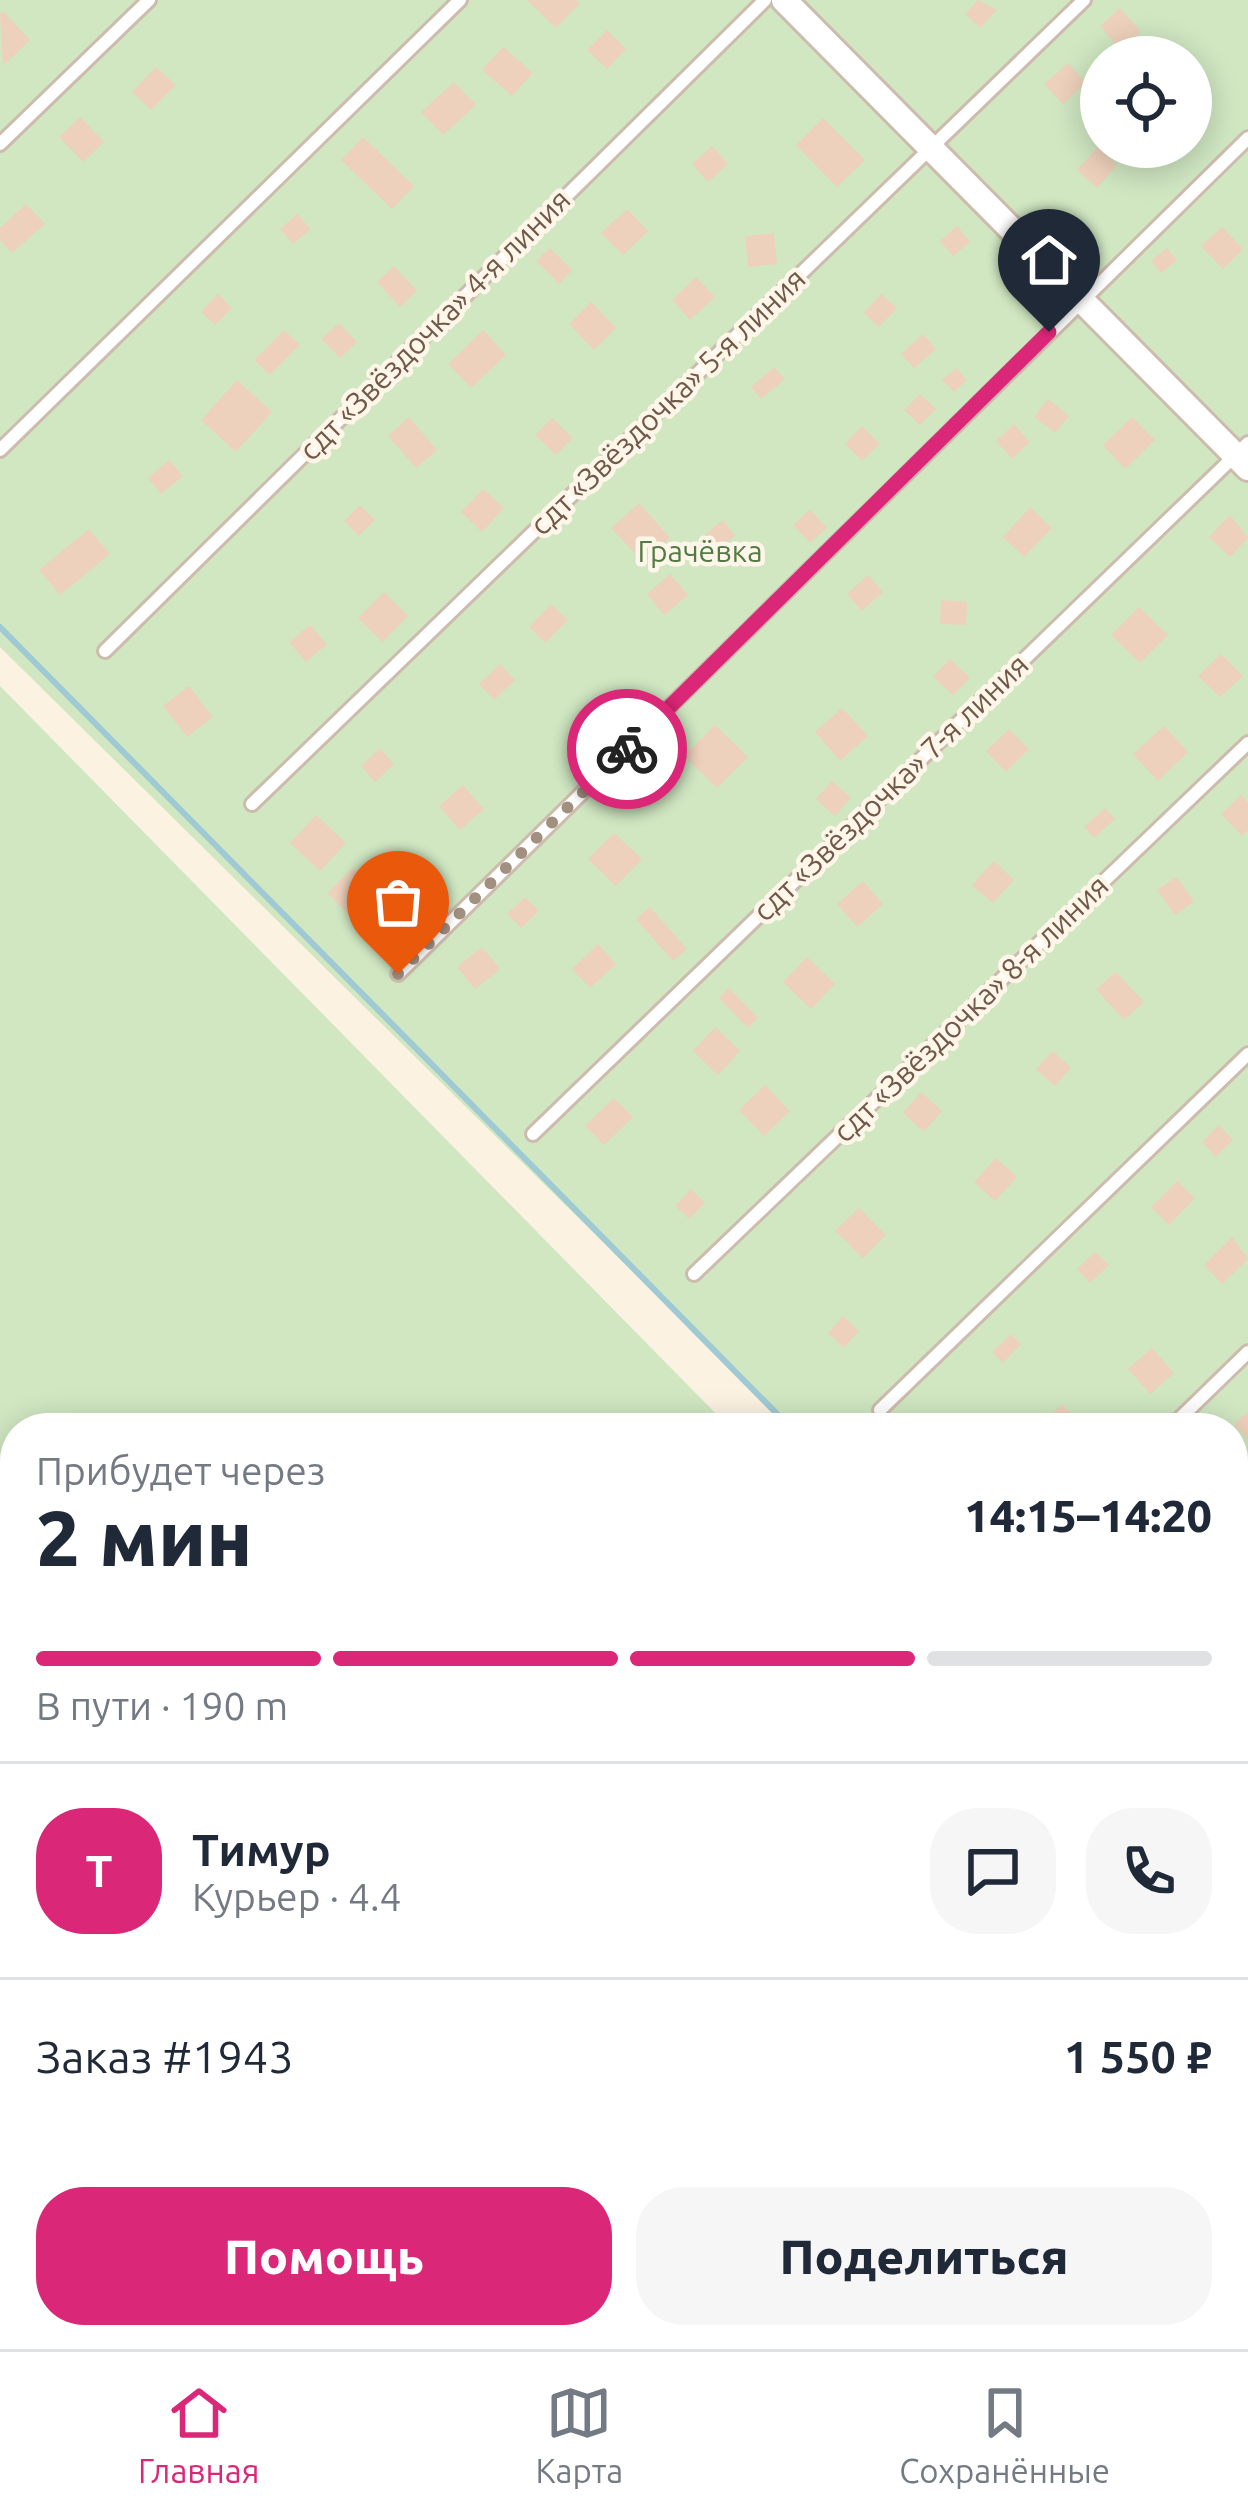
<!DOCTYPE html>
<html lang="ru">
<head>
<meta charset="utf-8">
<style>
  body { margin:0; font-family:Ubuntu,sans-serif; background:#f6f6f7; color:#1f2937; height:100vh; display:flex; flex-direction:column; font-size:45px; white-space:nowrap }
  * { box-sizing:border-box; margin:0 }
  p { font-size:39px; color:#747a83 }
  .icon { flex:none; width:66px; height:66px; fill:none; stroke:currentColor; stroke-width:2; stroke-linecap:round; stroke-linejoin:round }
  .map { position:relative; flex:1; overflow:hidden }
  .panel { position:absolute; left:0px; top:1413px; width:1248px; height:936px; display:flex; flex-direction:column; background:#fff; border-radius:48px 48px 0 0; box-shadow:0 6px 30px #0003 }
  .panel>* { flex:none }
  .fabs { position:absolute; left:1080px; top:36px; display:grid; gap:24px }
  .fabs a { display:grid; place-items:center; width:132px; height:132px; border-radius:50%; background:#fff; box-shadow:0 6px 30px #0003; font-size:60px }
  .pin { position:absolute; display:grid; place-items:center; width:102px; height:102px; color:#fff; margin:-123px -51px; border-radius:50% 50% 50% 0; rotate:-45deg; box-shadow:0 0 12px #0007 }
  .pin .icon { rotate:45deg }
  .courier { position:absolute; display:grid; place-items:center; width:120px; height:120px; margin:-60px; border:9px solid #db2777; border-radius:50%; background:#fff; color:#222; box-shadow:0 3px 15px #0007 }
  .summary em { font-style:normal; font-weight:800 }
  .summary div { display:flex; flex-direction:column-reverse }
  .summary { display:flex; align-items:center; justify-content:space-between; height:204px; padding:0 36px }
  h1 { font-size:78px; font-weight:800; line-height:90px }
  .bar { display:grid; grid-template-columns:repeat(4,1fr); gap:18px 12px; align-content:center; height:144px; padding:0 36px }
  .bar i { height:15px; border-radius:9px; background:#e0e1e3 }
  .bar .active { background:#db2777 }
  .bar p { grid-column:span 4 }
  .line { display:flex; align-items:center; gap:30px; padding:0 36px; border-top:3px solid #e0e1e3 }
  .line div { flex:1 }
  .round { display:grid; place-items:center; flex:none; width:126px; height:126px; border-radius:48px; background:#f6f6f7 }
  .cta { display:flex; gap:24px; margin-top:auto; padding:24px 36px }
  .cta a { flex:1; height:138px; border-radius:48px; background:#db2777; color:#fff; font-size:48px; font-weight:800; line-height:138px; text-align:center }
  .cta a+a { background:#f6f6f7; color:#1f2937 }
  .tab-bar { display:flex; justify-content:space-around; align-items:center; height:168px; border-top:3px solid #e0e1e3; background:#fff; font-size:33px; color:#747a83 }
  .tab-bar a { display:grid; justify-items:center; gap:6px }
  .tab-bar .active { color:#db2777 }
  .map>svg:first-child { display:block }
</style>
</head>
<body>
<div class="map">
<svg width="1248" height="2349" viewBox="0 0 1248 2349">
  <rect width="100%" height="100%" fill="#fbf2e2"/>
  <g fill="#d0e7c2" fill-rule="evenodd">
    <path d="M0,0h1248v1890l-15,-15v-447h-442l-791,-781zM1101,57h90v90h-90z"/>
    <polygon points="0,686 730,1428 15,1428 15,2334 892,2334 865,2349 0,2349"/>
    <polygon points="1233,1940 1248,1955 1248,2152 1233,2157"/>
    <polygon points="1248,2170 1248,2211 1233,2219 1233,2178"/>
    <polygon points="1248,2224 1248,2349 1021,2349 1049,2334 1233,2334 1233,2233"/>
    <polygon points="944,2334 1023,2334 996,2349 917,2349"/>
  </g>
  <g fill="none" stroke-linecap="round" stroke-linejoin="round">
    <g stroke="#9fcad4" stroke-width="6">
      <polyline points="0,627 791,1428"/>
      <polyline points="1233,1875 1248,1890"/>
      <polyline points="1233,2178 1248,2170"/>
      <polyline points="1233,2219 1248,2211"/>
      <polyline points="917,2349 944,2334"/>
      <polyline points="996,2349 1023,2334"/>
    </g>
  </g>
  <g fill="#eed1bc">
    <polygon points="527,0 576,0 580,3 556,28"/>
    <polygon points="978,0 997,10 980,28 965,14"/>
    <polygon points="1120,8 1141,32 1120,50 1100,26"/>
    <polygon points="3,11 30,40 3,66 0,14"/>
    <polygon points="607,30 626,49 607,69 587,50"/>
    <polygon points="503,47 533,73 512,96 482,70"/>
    <polygon points="1068,63 1086,83 1063,104 1044,84"/>
    <polygon points="156,67 176,85 151,110 132,92"/>
    <polygon points="454,82 476,105 443,135 421,112"/>
    <polygon points="80,117 104,142 83,162 59,137"/>
    <polygon points="823,118 865,160 837,187 796,145"/>
    <polygon points="363,137 414,186 392,209 341,160"/>
    <polygon points="712,146 728,164 708,182 692,164"/>
    <polygon points="1098,147 1117,165 1097,188 1077,170"/>
    <polygon points="26,204 45,224 12,253 0,240 0,228"/>
    <polygon points="627,209 648,231 623,255 601,233"/>
    <polygon points="297,214 311,229 293,244 280,229"/>
    <polygon points="957,226 970,242 953,256 940,241"/>
    <polygon points="1222,227 1243,249 1223,269 1201,246"/>
    <polygon points="774,233 777,264 748,267 745,236"/>
    <polygon points="550,248 572,270 559,284 536,261"/>
    <polygon points="1167,248 1177,260 1161,273 1151,261"/>
    <polygon points="394,266 417,291 400,307 377,282"/>
    <polygon points="696,277 715,297 690,320 672,300"/>
    <polygon points="218,294 232,308 215,325 201,312"/>
    <polygon points="881,294 897,308 879,327 864,313"/>
    <polygon points="591,302 616,328 594,350 569,324"/>
    <polygon points="339,323 357,342 340,358 321,339"/>
    <polygon points="284,330 300,345 270,375 254,360"/>
    <polygon points="483,330 506,355 471,388 448,364"/>
    <polygon points="923,334 936,349 914,368 901,354"/>
    <polygon points="774,367 785,379 761,399 751,387"/>
    <polygon points="956,368 967,380 954,392 942,380"/>
    <polygon points="237,380 272,412 236,452 201,420"/>
    <polygon points="920,394 936,409 920,425 904,410"/>
    <polygon points="1048,399 1069,416 1055,433 1034,417"/>
    <polygon points="409,417 437,450 416,468 388,436"/>
    <polygon points="1132,417 1155,440 1125,469 1103,445"/>
    <polygon points="552,418 573,438 556,455 535,435"/>
    <polygon points="1014,424 1030,442 1012,459 996,441"/>
    <polygon points="862,426 880,444 862,461 845,444"/>
    <polygon points="169,460 183,476 161,494 148,478"/>
    <polygon points="483,489 504,508 482,532 461,512"/>
    <polygon points="639,503 670,538 643,562 611,528"/>
    <polygon points="360,505 375,520 359,536 344,521"/>
    <polygon points="1030,507 1052,528 1024,557 1003,537"/>
    <polygon points="810,510 827,528 810,543 793,525"/>
    <polygon points="1230,515 1248,538 1230,557 1209,537"/>
    <polygon points="723,520 735,536 716,551 704,535"/>
    <polygon points="89,529 110,554 60,595 39,570"/>
    <polygon points="670,574 688,595 664,615 647,594"/>
    <polygon points="868,575 883,592 862,611 847,594"/>
    <polygon points="384,592 408,616 382,642 358,618"/>
    <polygon points="941,600 967,602 966,625 940,624"/>
    <polygon points="551,604 568,620 545,643 529,627"/>
    <polygon points="1139,607 1168,635 1140,663 1111,635"/>
    <polygon points="310,625 327,644 306,662 289,642"/>
    <polygon points="1221,654 1243,676 1220,697 1198,676"/>
    <polygon points="950,659 970,678 953,695 933,677"/>
    <polygon points="500,664 515,680 494,700 479,684"/>
    <polygon points="189,686 213,717 187,737 163,706"/>
    <polygon points="842,708 868,736 840,761 815,732"/>
    <polygon points="715,725 748,757 717,788 684,756"/>
    <polygon points="1164,726 1188,752 1158,781 1133,754"/>
    <polygon points="1009,729 1029,749 1006,772 986,751"/>
    <polygon points="380,748 394,764 375,782 361,766"/>
    <polygon points="832,781 851,798 835,816 816,799"/>
    <polygon points="463,785 484,809 460,830 439,806"/>
    <polygon points="1241,795 1248,803 1248,830 1242,836 1221,814"/>
    <polygon points="1105,808 1115,819 1094,838 1084,827"/>
    <polygon points="316,815 346,843 320,871 290,843"/>
    <polygon points="614,833 642,859 616,886 588,859"/>
    <polygon points="994,861 1014,880 993,903 972,885"/>
    <polygon points="353,868 383,899 358,924 327,893"/>
    <polygon points="1177,877 1194,902 1175,915 1157,890"/>
    <polygon points="863,881 883,904 857,927 837,904"/>
    <polygon points="525,897 539,911 521,928 507,914"/>
    <polygon points="650,907 687,949 673,961 636,919"/>
    <polygon points="598,944 616,964 590,988 572,969"/>
    <polygon points="482,947 500,969 475,989 457,967"/>
    <polygon points="807,957 835,984 811,1009 783,982"/>
    <polygon points="1116,972 1144,1002 1124,1020 1096,989"/>
    <polygon points="729,988 758,1018 748,1028 719,998"/>
    <polygon points="715,1027 740,1051 718,1075 693,1051"/>
    <polygon points="1053,1051 1071,1068 1055,1086 1036,1069"/>
    <polygon points="765,1085 790,1111 764,1136 739,1110"/>
    <polygon points="921,1092 942,1111 924,1132 903,1113"/>
    <polygon points="614,1098 633,1117 604,1145 585,1126"/>
    <polygon points="1219,1125 1233,1140 1216,1157 1202,1142"/>
    <polygon points="996,1158 1017,1177 995,1201 974,1182"/>
    <polygon points="1177,1181 1195,1198 1169,1225 1151,1207"/>
    <polygon points="691,1189 705,1203 689,1219 675,1206"/>
    <polygon points="859,1208 886,1235 863,1258 835,1231"/>
    <polygon points="1232,1237 1248,1259 1222,1284 1204,1265"/>
    <polygon points="1095,1252 1109,1265 1090,1283 1077,1269"/>
    <polygon points="843,1316 859,1331 844,1348 828,1333"/>
    <polygon points="1011,1334 1021,1344 1003,1363 992,1352"/>
    <polygon points="1152,1348 1174,1373 1150,1394 1128,1369"/>
    <polygon points="1062,1404 1085,1428 1037,1428"/>
    <polygon points="1248,1412 1248,1440 1234,1424"/>
    <polygon points="1248,1718 1248,1751 1233,1735"/>
  </g>
  <g fill="none" stroke-linecap="round" stroke-linejoin="round">
    <defs>
      <g id="lane">
        <polyline points="0,144 149,0"/>
        <polyline points="0,450 460,0"/>
        <polyline points="105,651 765,0"/>
        <polyline points="252,804 1084,0"/>
        <polyline points="398,974 1248,138"/>
        <polyline points="533,1134 1248,443"/>
        <polyline points="694,1274 1248,743"/>
        <polyline points="880,1410 1248,1054"/>
        <polyline points="1170,1428 1248,1352"/>
        <polyline points="1233,1677 1248,1662"/>
        <polyline points="1233,2239 1248,2261"/>
        <polyline points="1084,2334 1093,2349"/>
      </g>
      <g id="street">
        <polyline points="784,0 1248,468"/>
        <polyline points="1233,2237 1248,2229"/>
        <polyline points="1026,2349 1054,2334"/>
      </g>
    </defs>
    <use href="#lane" stroke="#cdbcad" stroke-width="18"/>
    <use href="#street" stroke="#cdbcad" stroke-width="30"/>
    <use href="#lane" stroke="#fff" stroke-width="12"/>
    <use href="#street" stroke="#fff" stroke-width="24"/>
  </g>
  <g fill="none" stroke-linecap="round" stroke-linejoin="round">
    <polyline stroke="#a18f7f" stroke-width="12" stroke-dasharray="0 21.6" points="398,974 627,749"/>
    <polyline stroke="#db2777" stroke-width="15" points="627,749 1049,332"/>
  </g>
  <g text-anchor="middle" stroke-width="9" stroke-linejoin="round" paint-order="stroke">
    <g font-size="30" fill="#71594a" stroke="#fef6e8">
      <text transform="translate(435 325) rotate(-45)" y="10">сдт «Звёздочка» 4-я линия</text>
      <text transform="translate(668 402) rotate(-44)" y="10">сдт «Звёздочка» 5-я линия</text>
      <text transform="translate(891 788) rotate(-44)" y="10">сдт «Звёздочка» 7-я линия</text>
      <text transform="translate(971 1009) rotate(-44)" y="10">сдт «Звёздочка» 8-я линия</text>
    </g>
    <g font-size="30" fill="#547b46" stroke="#fef6e8">
      <text x="700" y="562">Грачёвка</text>
    </g>
  </g>
</svg>
<div class="fabs">
<a><svg class="icon" aria-label="locate" viewBox="0 0 24 24"><circle cx="12" cy="12" r="6"/><path d="M12 2v4M12 18v4M2 12h4M18 12h4"/></svg></a>
</div>
<div class="pin" style="left:398px;top:974px;background:#ea580c"><svg class="icon" aria-label="bag" viewBox="0 0 24 24"><path d="M5 8h14l-1 12H6zM9 8a3 3 0 0 1 6 0"/></svg></div>
<div class="pin" style="left:1049px;top:332px;background:#1f2937"><svg class="icon" aria-label="home" viewBox="0 0 24 24"><path d="M3 11l9-7 9 7M6 9v11h12V9"/></svg></div>
<div class="courier" style="left:627px;top:749px"><svg class="icon" aria-label="bike" viewBox="0 0 24 24"><circle cx="6" cy="16" r="4"/><circle cx="18" cy="16" r="4"/><path d="M6 16l4-8h5l3 8M10 8l3 8H6M13 5h3"/></svg></div>
<section class="panel">
<div class="summary"><div><h1>2 мин</h1><p>Прибудет через</p></div><em>14:15–14:20</em></div>
<div class="bar"><i class="active"></i><i class="active"></i><i class="active"></i><i></i><p>В пути · 190 m</p></div>
<div class="line" style="height:216px"><b class="round" style="background:#db2777;color:#fff">Т</b><div><b>Тимур</b><p>Курьер · 4.4</p></div><a class="round"><svg class="icon" aria-label="chat" viewBox="0 0 24 24"><path d="M4 5h16v11H9l-5 4z"/></svg></a><a class="round"><svg class="icon" aria-label="phone" viewBox="0 0 24 24"><path d="M5 4h4l2 5-3 2q2 4 5 5l2-3 5 2v4C11 20 4 13 5 4z"/></svg></a></div>
<div class="line" style="height:156px"><div>Заказ #1943</div><b>1 550 ₽</b></div>
<div class="cta"><a>Помощь</a><a>Поделиться</a></div>
</section>
</div>
<nav class="tab-bar">
<a class="active"><svg class="icon" aria-label="home" viewBox="0 0 24 24"><path d="M3 11l9-7 9 7M6 9v11h12V9"/></svg>Главная</a>
<a><svg class="icon" aria-label="map" viewBox="0 0 24 24"><path d="M3 6l6-2 6 2 6-2v14l-6 2-6-2-6 2zM9 4v14M15 6v14"/></svg>Карта</a>
<a><svg class="icon" aria-label="saved" viewBox="0 0 24 24"><path d="M7 4h10v16l-5-4-5 4z"/></svg>Сохранённые</a>
</nav>
</body>
</html>
